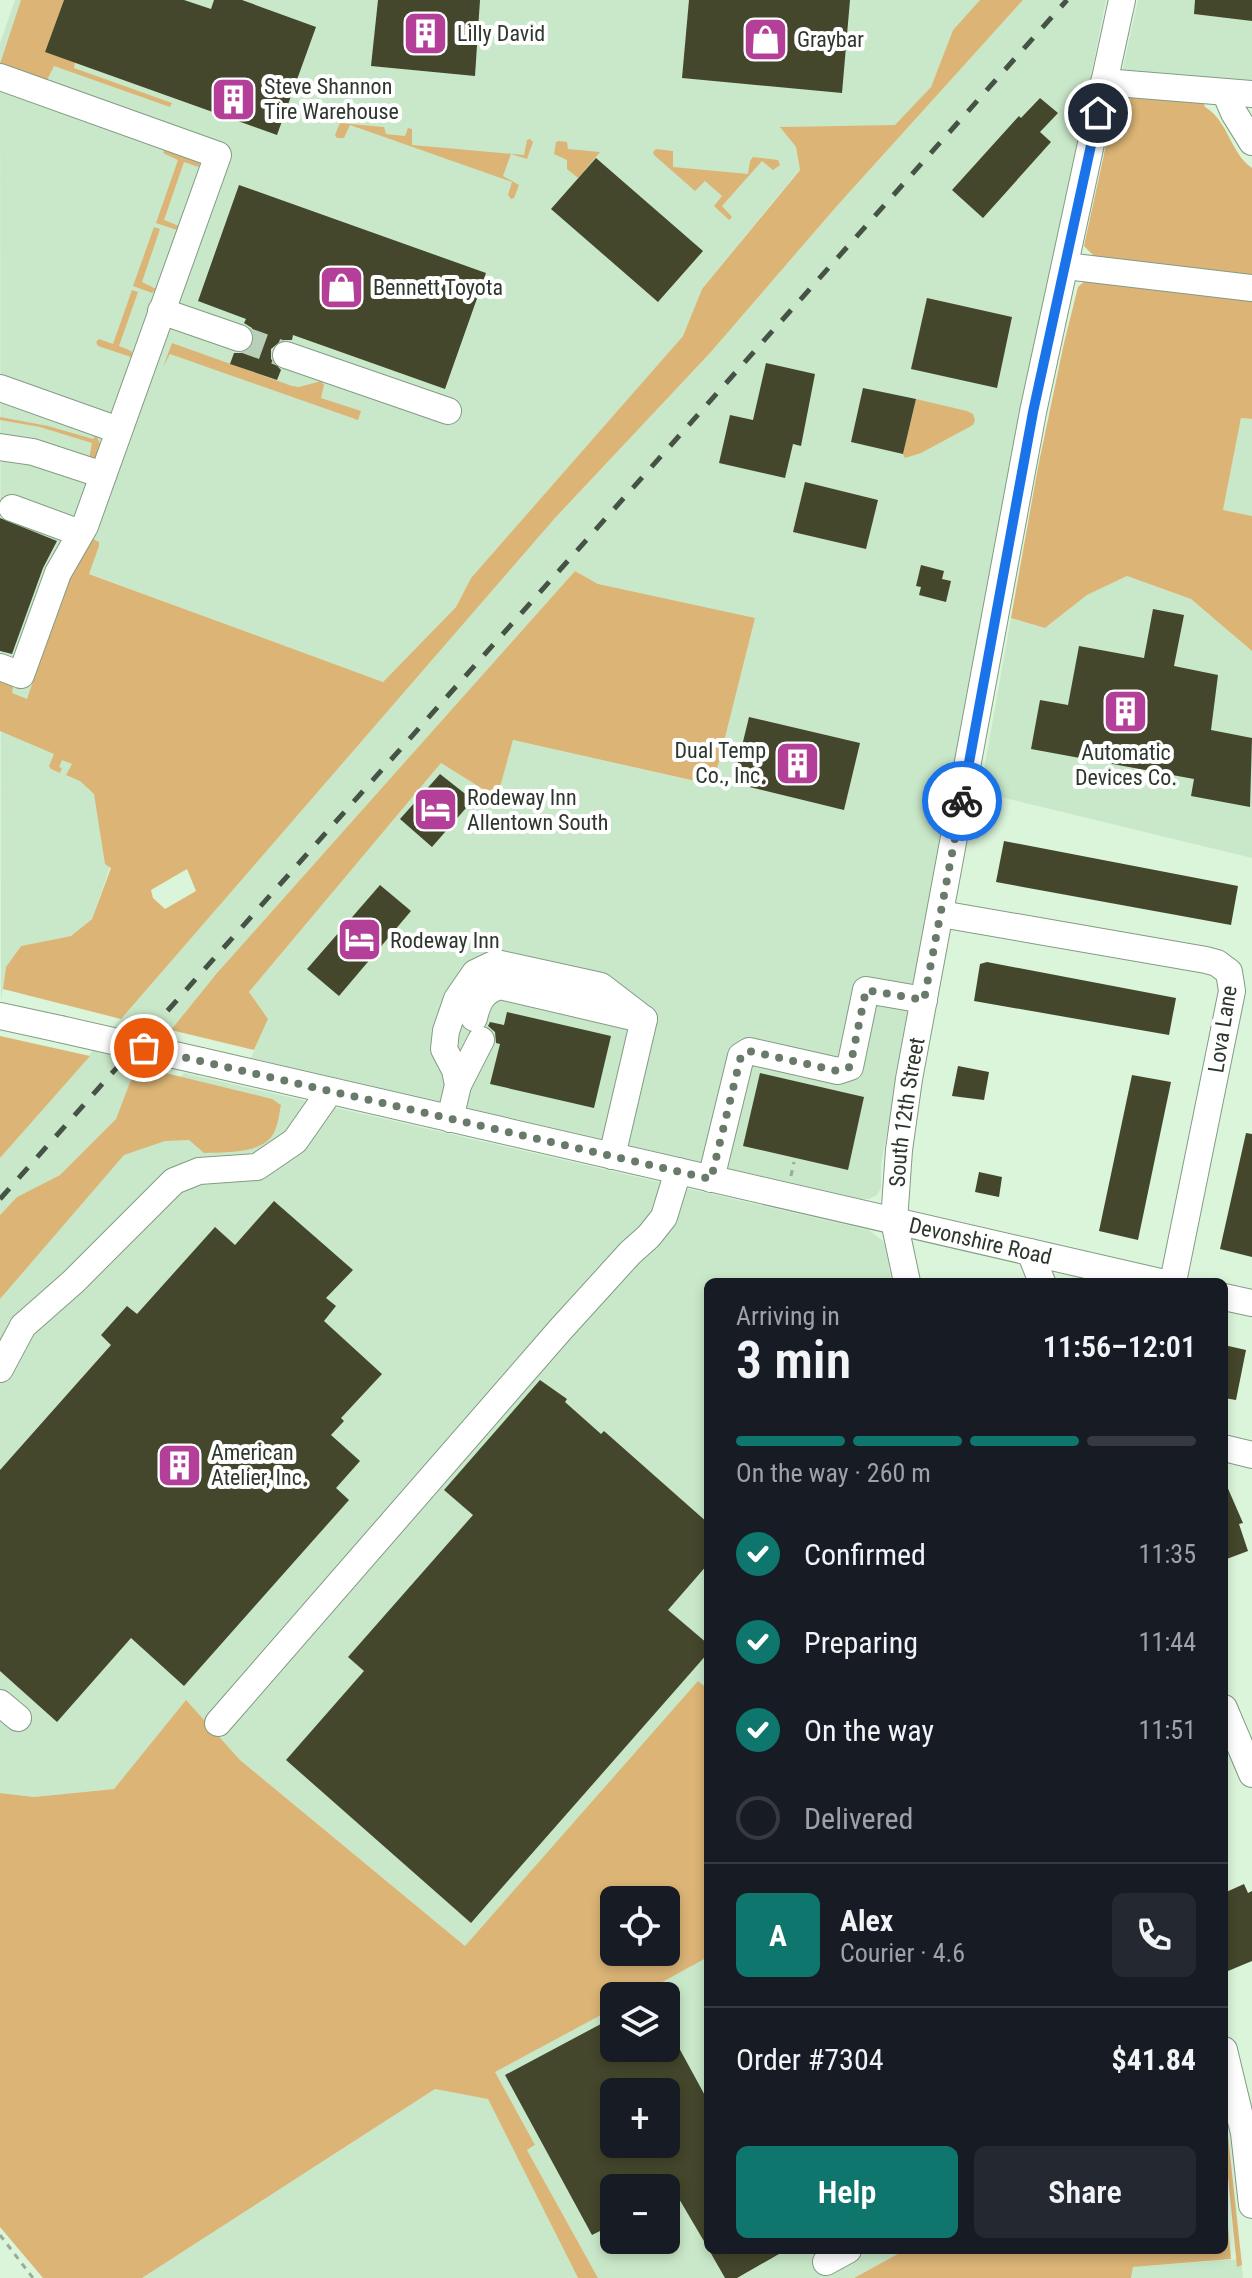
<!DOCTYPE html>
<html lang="en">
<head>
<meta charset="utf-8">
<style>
  body { margin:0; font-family:"Roboto Condensed",sans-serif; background:#242831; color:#f1f3f6; height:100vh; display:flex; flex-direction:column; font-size:30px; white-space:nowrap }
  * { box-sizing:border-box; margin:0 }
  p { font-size:26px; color:#9ea1a6 }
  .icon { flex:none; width:44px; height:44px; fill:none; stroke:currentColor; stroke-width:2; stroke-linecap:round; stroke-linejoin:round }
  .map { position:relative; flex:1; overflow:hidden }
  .side { position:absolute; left:704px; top:1278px; width:524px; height:976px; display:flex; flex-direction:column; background:#171b24; border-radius:12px; box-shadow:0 4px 12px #0003 }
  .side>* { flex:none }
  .tools { position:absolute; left:600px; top:1886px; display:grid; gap:16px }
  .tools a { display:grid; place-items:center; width:80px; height:80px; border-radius:12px; background:#171b24; box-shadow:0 4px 12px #0003; font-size:40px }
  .pin { position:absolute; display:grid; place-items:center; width:68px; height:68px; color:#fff; margin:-34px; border:4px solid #fff; border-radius:50%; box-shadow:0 2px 8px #0007 }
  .courier { position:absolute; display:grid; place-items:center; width:80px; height:80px; margin:-40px; border:6px solid #1a73e8; border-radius:50%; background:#fff; color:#222; box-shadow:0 2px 10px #0007 }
  .overview em { font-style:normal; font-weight:600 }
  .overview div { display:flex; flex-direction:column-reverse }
  .overview { display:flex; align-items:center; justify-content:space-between; height:136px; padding:0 32px }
  h1 { font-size:52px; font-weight:600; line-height:60px }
  .bar { display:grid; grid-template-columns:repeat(4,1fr); gap:12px 8px; align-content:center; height:96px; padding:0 32px }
  .bar i { height:10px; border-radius:6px; background:#363941 }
  .bar .current { background:#0f766e }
  .bar p { grid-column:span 4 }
  .line { display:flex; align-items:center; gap:20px; padding:0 32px; border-top:2px solid #363941 }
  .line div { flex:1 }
  .round { display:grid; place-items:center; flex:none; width:84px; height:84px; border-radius:12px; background:#242831 }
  ol { padding:0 32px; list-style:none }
  li { display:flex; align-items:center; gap:24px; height:88px }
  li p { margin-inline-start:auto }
  li .icon { padding:8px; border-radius:50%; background:#0f766e; color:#fff; stroke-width:4 }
  li:last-child { color:#9ea1a6 }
  li i { width:44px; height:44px; border:4px solid #363941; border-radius:50% }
  .primary-button { display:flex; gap:16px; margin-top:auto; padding:16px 32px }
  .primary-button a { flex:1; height:92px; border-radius:12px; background:#0f766e; color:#fff; font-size:32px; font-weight:600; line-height:92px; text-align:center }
  .primary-button a+a { background:#242831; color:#f1f3f6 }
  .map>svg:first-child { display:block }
</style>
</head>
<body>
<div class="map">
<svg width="1252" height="2278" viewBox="0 0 1252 2278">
  <rect width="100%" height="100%" fill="#dbf5db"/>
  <g fill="#c9e8c9" fill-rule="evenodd">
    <polygon points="15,0 980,0 953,30 931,87 895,126 781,127 796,147 800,169 702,289 683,336 471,578 456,607 383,682 82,571 156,763 110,867 92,919 71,936 21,946 6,967 1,1001 0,43"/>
    <polygon points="1023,0 1106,0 940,836 881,1165 881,1188 877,1195 869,1199 862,1199 251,1058 268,1019 249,992 441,763 496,797 513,740 712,785 598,584 575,571 217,973 130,1082 116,1119 60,1175 17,1197 0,1215 0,1158 555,518 710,353 836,207"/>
    <polygon points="1138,0 1252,0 1252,103 1116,99"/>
    <polygon points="1241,418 1252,419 1252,516 1223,510"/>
    <polygon points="1127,576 1191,599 1252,651 1252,858 980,792 1011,618 1045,628 1087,595"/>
    <polygon points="184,1073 869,1230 883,1241 885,1246 892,1282 708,1282 708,1689 698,1682 465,1946 240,1760 186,1701 114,1789 34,1797 0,1793 0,1279"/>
    <path d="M708,1957v293h197l-51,28h-256l-71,-128 8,-4 -41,-74 120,-64v40h52v-52h-29zM614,2092h52v52h-52zM614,2188h52v52h-52z"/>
    <polygon points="435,2089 488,2098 578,2278 142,2278"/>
    <polygon points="1241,2259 1243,2278 1131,2278 1133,2267"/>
  </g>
  <g fill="#dcb576" fill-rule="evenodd">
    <polygon points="21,0 64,0 45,52 75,62 74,68 172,103 170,107 54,66 47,80 0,64"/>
    <path d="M980,0h43l-187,207 -126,146 -155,165 -434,501 -118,-30 3,-22 15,-21 50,-10 21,-17 19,-51 -6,-4 -11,-70 -14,-13 -14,-6 6,-11 -10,-4 -3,7 3,1 -2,5 -9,-4 -2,-3 5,-12 -54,-23v-50l13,5 -1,7 15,6 40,-118 26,-42 6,3v4l-10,28 294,108 73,-75 15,-29 212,-242 19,-47 98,-119 -4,-23 -16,-20 115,-2 36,-38 22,-57zM187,869l9,22 -31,18 -12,-11 -2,-8z"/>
    <path d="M1128,94l75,8 2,5c23,13 25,46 47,61v113l-156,-23 -12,-12 32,-147 11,-1z"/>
    <polygon points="340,123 384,127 386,134 405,136 408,128 412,129 412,145 524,155 527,140 530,139 533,142 527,159 511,154 503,176 519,185 514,198 511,199 508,195 512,182 350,125 344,138 337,138 335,135"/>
    <polygon points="559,141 567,142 568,149 600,152 578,178 567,169 567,160 554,154 556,142"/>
    <polygon points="165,148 202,161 198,167 184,162 164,220 179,226 177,230 156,223 178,160 163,153"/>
    <polygon points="656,149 673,151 673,167 748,174 750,161 753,157 778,160 780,165 773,170 762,161 722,206 732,217 729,220 714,206 722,196 705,181 695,191 654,155 653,152"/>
    <polygon points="154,227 160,229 142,282 156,289 152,293 133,286"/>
    <polygon points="1088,278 1252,294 1252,419 1241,418 1223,510 1252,516 1252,651 1191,599 1127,576 1087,595 1045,628 1011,618 1038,467 1064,343 1078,287"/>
    <polygon points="132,290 138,292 119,346 131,351 133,355 131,357 98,346 96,342 99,339 113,344"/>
    <polygon points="172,343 292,386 299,387 321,381 324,385 321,398 361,411 358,420 170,354 163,367"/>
    <polygon points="916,399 967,411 973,414 975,420 973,425 921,453 905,458 903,454"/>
    <polygon points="0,417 48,426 93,439 96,435 102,448 95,461 89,459 92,443 40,427 0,420"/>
    <polygon points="575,571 598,584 755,618 713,785 513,740 497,798 441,763 249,992 268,1019 254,1050 171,1030 217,973"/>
    <polygon points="0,1036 90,1056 0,1158"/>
    <path d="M141,1067l131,32 9,6c-2,9 -3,23 -9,31 -13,18 -48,16 -68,17l-15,-13 -24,1 -41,14 -124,144v-84l17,-18 43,-22 56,-56 14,-37z"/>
    <path d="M698,1681l10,8v268l-71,39h-23v12l-119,64 40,73 -8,5 71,128h-20l-90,-179 -53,-10 -293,189h-99l-43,-51v-434l34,4 80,-8 72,-89 54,60 225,186zM614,1900h52v52h-52z"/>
    <polygon points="1224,2099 1242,2265 1237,2267 1224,2137"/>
    <polygon points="1224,2182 1231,2259 1133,2267 1131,2278 854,2278 905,2250 1224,2250"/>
  </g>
  <g fill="#44472b" fill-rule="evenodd">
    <polygon points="64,0 184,0 211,9 214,0 242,0 316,27 277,135 45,52"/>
    <polygon points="378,0 480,0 475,76 371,66"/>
    <polygon points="689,0 850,0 842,93 682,78"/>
    <polygon points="1195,0 1252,0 1252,21 1194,14"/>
    <polygon points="1040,98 1058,113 1040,132 1051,142 983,218 952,190 1019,116 1021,118"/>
    <polygon points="596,158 703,251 658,302 551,209"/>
    <polygon points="239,185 486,273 445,389 293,335 292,340 282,340 271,349 271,359 281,370 277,380 230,364 234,353 243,353 254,344 255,336 252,328 244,323 246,319 198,301"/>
    <polygon points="927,298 1012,317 997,388 911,369"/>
    <polygon points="766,363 815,374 801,446 793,444 785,478 719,463 730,415 753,420"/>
    <polygon points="863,388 916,399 903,454 851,442"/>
    <polygon points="805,482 878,500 866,549 793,532"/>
    <polygon points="0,518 57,541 43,568 12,654 0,651"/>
    <polygon points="921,565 944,571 942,579 951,581 946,602 919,595 921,587 916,586"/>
    <polygon points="1153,609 1184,615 1174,666 1218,675 1211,730 1252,738 1250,807 1191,796 1194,779 1031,749 1040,700 1068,705 1079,646 1144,658"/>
    <polygon points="749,717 860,743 844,810 733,783"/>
    <polygon points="440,774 473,800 432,847 400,819"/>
    <polygon points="1004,841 1238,886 1231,925 996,882"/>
    <polygon points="380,885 411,911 339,996 307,969"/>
    <polygon points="987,962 1176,998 1169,1035 974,1001 980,964"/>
    <polygon points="507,1012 611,1036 594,1108 490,1084 500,1044 496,1043 495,1032 488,1026 490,1022 504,1025"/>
    <polygon points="958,1066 989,1072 984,1100 952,1096"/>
    <polygon points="760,1073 864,1097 848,1170 743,1146"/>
    <polygon points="1132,1075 1171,1082 1138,1240 1099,1231"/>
    <polygon points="1246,1133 1252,1134 1252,1257 1220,1249"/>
    <polygon points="979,1172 1002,1177 999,1197 975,1192"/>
    <polygon points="274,1201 353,1270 326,1298 336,1306 324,1321 382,1374 341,1418 344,1421 331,1435 360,1461 336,1488 349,1500 184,1686 131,1638 57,1722 0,1671 0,1470 111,1345 101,1335 127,1306 137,1314 215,1227 235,1245"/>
    <polygon points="1224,1345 1246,1350 1236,1400 1224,1398"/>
    <polygon points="540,1380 567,1399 565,1402 601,1434 604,1431 708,1523 708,1564 668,1610 708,1644 708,1653 471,1923 286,1760 364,1671 348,1657 473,1515 444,1490"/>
    <polygon points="1226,1484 1243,1523 1239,1524 1248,1551 1224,1560"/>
    <polygon points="1244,1884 1248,1893 1252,1891 1252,1961 1228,1971 1224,1962 1224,1893"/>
    <path d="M614,2017v31h52v-24l42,77v147l-33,-56 -9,5v-9h-52v36l-22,11 -87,-160zM614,2092h52v52h-52z"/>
    <polygon points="709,2250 786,2250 737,2278 725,2278"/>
  </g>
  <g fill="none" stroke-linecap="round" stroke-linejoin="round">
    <polyline stroke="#b8cfb8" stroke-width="26" stroke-dasharray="26 13" stroke-linecap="butt" points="239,338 286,355"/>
    <defs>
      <g id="minor">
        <polyline points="0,77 218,155 85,526 58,573 21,675 0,667"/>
        <polyline points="1104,82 1252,94"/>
        <polyline points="1225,92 1234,113 1252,142"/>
        <polyline points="1066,266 1252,288"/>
        <polyline points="161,311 239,338"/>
        <polyline points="286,355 448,411"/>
        <polyline points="0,388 118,430"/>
        <polyline points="0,447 33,452 103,475"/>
        <polyline points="12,508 80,533"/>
        <polyline points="941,914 1206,960 1217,963 1229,972 1232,991 1173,1282"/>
        <polyline points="0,1016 60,1029"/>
        <path d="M474,1018c4,-17 9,-27 26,-32l137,32"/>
        <path id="s1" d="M201,1061l959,221"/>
        <polyline points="458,1085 481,1040"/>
        <polyline points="450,1119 458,1085 455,1070 444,1049 446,1031 457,999 475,973 496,963 601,986 644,1019"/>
        <polyline points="612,1156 644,1019"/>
        <polyline points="711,1179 741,1056 749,1051 838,1071 850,1067 866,990 924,1000"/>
        <polyline points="1030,1252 1042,1282"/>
        <path id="s2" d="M907,1282l-13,-61 5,-71 10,-71 124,-667 89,-412"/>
        <polyline points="1224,1297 1252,1303"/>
        <polyline points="0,1369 23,1326 73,1282 174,1181 199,1171 257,1167 295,1141 330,1091"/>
        <polyline points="1224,1448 1252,1455"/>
        <polyline points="0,1703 18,1718"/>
        <polyline points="1224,1708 1252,1774"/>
        <polyline points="218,1723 560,1330 630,1253 649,1236 664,1217 678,1171"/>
        <polyline points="1224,2050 1244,2133 1252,2205"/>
        <polyline points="826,2262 848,2250"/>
      </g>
    </defs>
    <use href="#minor" stroke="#839b84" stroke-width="28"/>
    <g stroke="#98ac98" stroke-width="3" stroke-dasharray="6 6" stroke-linecap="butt">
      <polyline points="791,1176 794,1162"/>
      <polyline points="0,2235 33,2278"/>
    </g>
    <use href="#minor" stroke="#fff" stroke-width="26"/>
    <polyline stroke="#465246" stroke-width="5" stroke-dasharray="14 14" stroke-linecap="butt" points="0,1199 1067,0"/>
    <defs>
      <polyline id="minor-bridge" points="60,1029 201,1061"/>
    </defs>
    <use href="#minor-bridge" stroke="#839b84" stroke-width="28" stroke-linecap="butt"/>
    <use href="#minor-bridge" stroke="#fff" stroke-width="26"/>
  </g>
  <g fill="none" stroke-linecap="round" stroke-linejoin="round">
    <polyline stroke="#6a7a6a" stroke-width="8" stroke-dasharray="0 14.4" points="144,1048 711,1179 741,1056 749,1051 838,1071 850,1067 866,990 924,1000 962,801"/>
    <polyline stroke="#1a73e8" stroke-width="10" points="962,801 1033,412 1098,113"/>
  </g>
  <defs>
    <symbol id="building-square" viewBox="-11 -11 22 22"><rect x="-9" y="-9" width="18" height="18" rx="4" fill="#b33f98" stroke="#fff"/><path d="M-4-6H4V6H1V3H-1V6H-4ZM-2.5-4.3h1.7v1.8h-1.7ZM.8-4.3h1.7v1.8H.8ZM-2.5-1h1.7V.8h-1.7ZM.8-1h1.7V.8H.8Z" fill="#fff"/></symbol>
    <symbol id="shop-square" viewBox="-11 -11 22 22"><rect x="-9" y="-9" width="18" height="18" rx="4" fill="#b33f98" stroke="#fff"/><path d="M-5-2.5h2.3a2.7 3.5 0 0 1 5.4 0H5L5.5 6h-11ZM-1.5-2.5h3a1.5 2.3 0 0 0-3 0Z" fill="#fff"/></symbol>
    <symbol id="hotel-square" viewBox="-11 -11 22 22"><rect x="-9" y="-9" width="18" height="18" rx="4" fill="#b33f98" stroke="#fff"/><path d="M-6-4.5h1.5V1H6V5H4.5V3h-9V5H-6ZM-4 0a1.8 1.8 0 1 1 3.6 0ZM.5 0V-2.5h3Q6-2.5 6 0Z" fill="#fff"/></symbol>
  </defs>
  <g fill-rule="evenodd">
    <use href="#building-square" x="400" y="8" width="51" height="51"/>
    <use href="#shop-square" x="740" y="14" width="51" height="51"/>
    <use href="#building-square" x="208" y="74" width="51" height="51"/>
    <use href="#shop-square" x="316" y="262" width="51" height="51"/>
    <use href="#building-square" x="1100" y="686" width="51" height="51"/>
    <use href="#building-square" x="772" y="738" width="51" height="51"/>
    <use href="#hotel-square" x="410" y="784" width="51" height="51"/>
    <use href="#hotel-square" x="334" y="914" width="51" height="51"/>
    <use href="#building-square" x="154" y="1440" width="51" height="51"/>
  </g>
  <g text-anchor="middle" stroke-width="8" stroke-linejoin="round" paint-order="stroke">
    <g font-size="22" fill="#2d372d" stroke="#fff" text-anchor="start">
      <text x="457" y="41">Lilly David</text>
      <text x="797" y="47">Graybar</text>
      <text x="264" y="94">Steve Shannon<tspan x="264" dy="25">Tire Warehouse</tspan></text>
      <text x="373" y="295">Bennett Toyota</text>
      <text x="766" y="758" text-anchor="end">Dual Temp<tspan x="766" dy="25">Co., Inc.</tspan></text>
      <text x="1126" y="760" text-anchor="middle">Automatic<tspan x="1126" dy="25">Devices Co.</tspan></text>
      <text x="467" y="805">Rodeway Inn<tspan x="467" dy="25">Allentown South</tspan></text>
      <text x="390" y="948">Rodeway Inn</text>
      <text x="211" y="1460">American<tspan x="211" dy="25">Atelier, Inc.</tspan></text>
    </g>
    <g font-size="22" fill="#2d372d" stroke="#fff">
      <text transform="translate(1222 1029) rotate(-81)" y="8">Lova Lane</text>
      <text dy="8" stroke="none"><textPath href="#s2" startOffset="172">South 12th Street</textPath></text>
      <text dy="8" stroke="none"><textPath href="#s1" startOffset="800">Devonshire Road</textPath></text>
    </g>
  </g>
</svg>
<div class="tools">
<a><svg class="icon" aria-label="locate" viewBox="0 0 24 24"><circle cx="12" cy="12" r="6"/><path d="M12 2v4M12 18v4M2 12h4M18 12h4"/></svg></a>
<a><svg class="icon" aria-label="layers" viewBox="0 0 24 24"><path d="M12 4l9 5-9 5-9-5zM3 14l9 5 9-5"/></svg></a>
<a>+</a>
<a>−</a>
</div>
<div class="pin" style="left:144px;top:1048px;background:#ea580c"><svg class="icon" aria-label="bag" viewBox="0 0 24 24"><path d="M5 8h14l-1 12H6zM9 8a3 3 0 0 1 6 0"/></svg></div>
<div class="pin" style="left:1098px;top:113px;background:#1f2937"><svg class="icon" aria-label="home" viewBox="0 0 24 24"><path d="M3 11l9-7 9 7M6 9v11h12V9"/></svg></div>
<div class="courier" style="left:962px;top:801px"><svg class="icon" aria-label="bike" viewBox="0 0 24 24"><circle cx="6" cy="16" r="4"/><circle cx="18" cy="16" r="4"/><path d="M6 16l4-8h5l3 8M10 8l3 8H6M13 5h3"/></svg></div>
<section class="side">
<div class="overview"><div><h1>3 min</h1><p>Arriving in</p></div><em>11:56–12:01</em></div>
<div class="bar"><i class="current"></i><i class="current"></i><i class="current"></i><i></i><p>On the way · 260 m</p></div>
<ol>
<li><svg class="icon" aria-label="check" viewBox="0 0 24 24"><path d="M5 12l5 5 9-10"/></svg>Confirmed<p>11:35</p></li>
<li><svg class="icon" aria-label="check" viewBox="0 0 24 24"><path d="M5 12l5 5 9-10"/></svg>Preparing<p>11:44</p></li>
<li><svg class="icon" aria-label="check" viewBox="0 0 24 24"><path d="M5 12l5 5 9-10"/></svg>On the way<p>11:51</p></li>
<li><i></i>Delivered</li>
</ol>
<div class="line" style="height:144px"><b class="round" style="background:#0f766e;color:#fff">A</b><div><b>Alex</b><p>Courier · 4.6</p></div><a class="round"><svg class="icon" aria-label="phone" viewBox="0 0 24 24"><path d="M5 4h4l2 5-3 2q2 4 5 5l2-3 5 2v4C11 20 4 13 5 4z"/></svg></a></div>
<div class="line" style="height:104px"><div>Order #7304</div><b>$41.84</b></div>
<div class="primary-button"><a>Help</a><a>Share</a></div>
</section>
</div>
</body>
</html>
